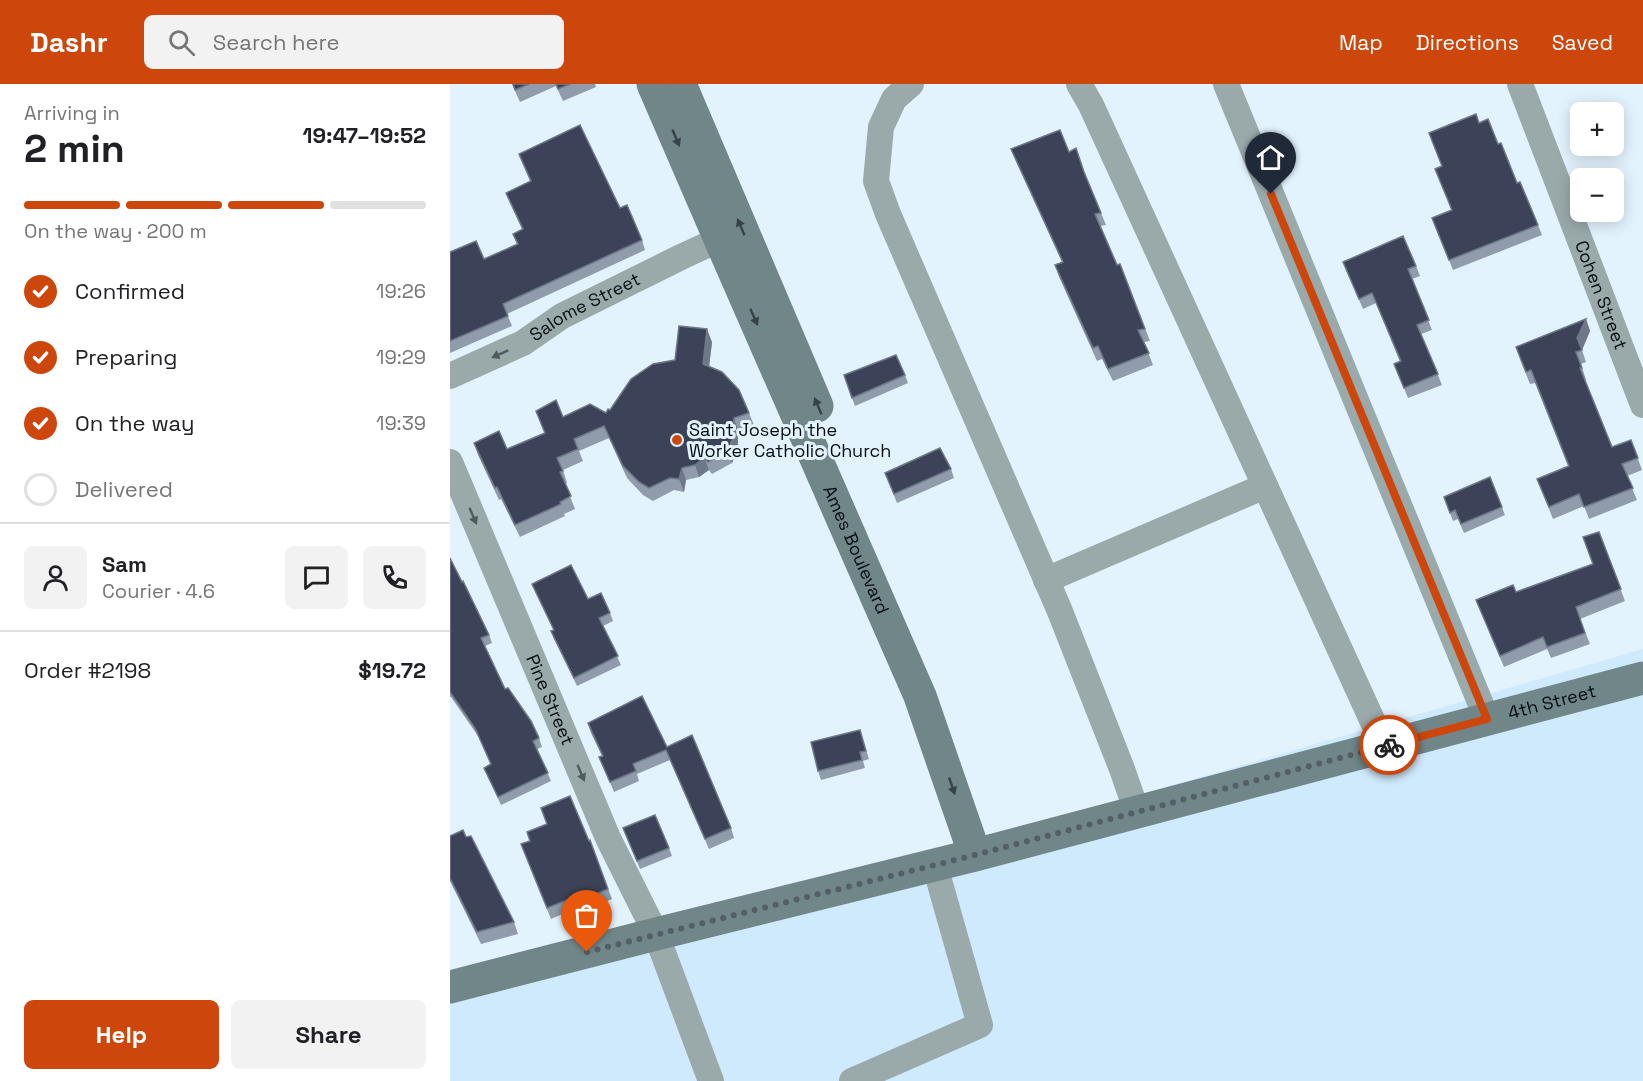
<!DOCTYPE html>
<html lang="en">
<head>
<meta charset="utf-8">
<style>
  body { margin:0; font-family:"Space Grotesk",sans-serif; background:#f2f2f2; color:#202124; height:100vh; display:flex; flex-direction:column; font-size:22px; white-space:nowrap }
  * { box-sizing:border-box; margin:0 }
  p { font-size:20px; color:#757577 }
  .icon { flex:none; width:33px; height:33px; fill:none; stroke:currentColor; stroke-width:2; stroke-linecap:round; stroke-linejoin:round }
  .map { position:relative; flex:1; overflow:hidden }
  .details { display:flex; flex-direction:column; background:#fff; width:450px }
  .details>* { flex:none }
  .tools { position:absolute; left:1120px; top:18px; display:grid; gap:12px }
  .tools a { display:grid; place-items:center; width:54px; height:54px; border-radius:9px; background:#fff; box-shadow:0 3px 15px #0003; font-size:30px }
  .pin { position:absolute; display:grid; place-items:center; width:51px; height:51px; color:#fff; margin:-62px -26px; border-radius:50% 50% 50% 0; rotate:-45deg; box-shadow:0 0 6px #0007 }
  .pin .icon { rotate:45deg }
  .courier { position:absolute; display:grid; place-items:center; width:60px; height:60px; margin:-30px; border:4px solid #cd470d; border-radius:50%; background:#fff; color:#222; box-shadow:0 2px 8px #0007 }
  .head em { font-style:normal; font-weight:600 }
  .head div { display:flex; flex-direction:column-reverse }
  .head { display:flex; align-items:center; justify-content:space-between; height:102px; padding:0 24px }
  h1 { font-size:39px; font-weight:600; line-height:45px }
  .bar { display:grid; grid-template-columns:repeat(4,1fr); gap:9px 6px; align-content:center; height:72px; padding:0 24px }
  .bar i { height:8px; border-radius:4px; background:#e0e0e0 }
  .bar .active { background:#cd470d }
  .bar p { grid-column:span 4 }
  .line { display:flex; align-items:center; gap:15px; padding:0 24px; border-top:2px solid #e0e0e0 }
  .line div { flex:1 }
  .round { display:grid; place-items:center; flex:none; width:63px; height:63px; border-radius:9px; background:#f2f2f2 }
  ol { padding:0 24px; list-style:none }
  li { display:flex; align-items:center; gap:18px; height:66px }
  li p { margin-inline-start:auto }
  li .icon { padding:6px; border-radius:50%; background:#cd470d; color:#fff; stroke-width:4 }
  li:last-child { color:#757577 }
  li i { width:33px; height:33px; border:3px solid #e0e0e0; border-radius:50% }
  .cta { display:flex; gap:12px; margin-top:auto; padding:12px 24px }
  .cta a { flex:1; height:69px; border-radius:9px; background:#cd470d; color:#fff; font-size:24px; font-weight:600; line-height:69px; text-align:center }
  .cta a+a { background:#f2f2f2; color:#202124 }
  header { display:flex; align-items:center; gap:36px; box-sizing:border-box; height:84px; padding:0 30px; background:#cd470d; color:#fff }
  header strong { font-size:28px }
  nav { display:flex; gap:33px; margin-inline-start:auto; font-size:21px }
  .search { width:420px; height:54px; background:#f2f2f2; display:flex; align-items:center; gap:15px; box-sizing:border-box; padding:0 21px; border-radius:9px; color:#757577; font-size:22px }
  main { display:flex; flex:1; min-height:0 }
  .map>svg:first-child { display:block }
</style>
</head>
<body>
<header>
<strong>Dashr</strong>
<div class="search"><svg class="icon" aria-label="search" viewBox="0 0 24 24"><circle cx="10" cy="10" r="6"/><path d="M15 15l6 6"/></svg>Search here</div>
<nav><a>Map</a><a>Directions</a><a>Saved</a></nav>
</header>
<main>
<section class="details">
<div class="head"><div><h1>2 min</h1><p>Arriving in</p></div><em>19:47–19:52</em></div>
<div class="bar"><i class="active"></i><i class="active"></i><i class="active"></i><i></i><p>On the way · 200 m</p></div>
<ol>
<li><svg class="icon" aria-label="check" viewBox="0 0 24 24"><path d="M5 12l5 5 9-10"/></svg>Confirmed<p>19:26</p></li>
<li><svg class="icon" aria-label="check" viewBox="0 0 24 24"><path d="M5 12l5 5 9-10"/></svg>Preparing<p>19:29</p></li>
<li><svg class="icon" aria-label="check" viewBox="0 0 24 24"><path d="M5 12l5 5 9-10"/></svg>On the way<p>19:39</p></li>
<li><i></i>Delivered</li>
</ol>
<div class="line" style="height:108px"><a class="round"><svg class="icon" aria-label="person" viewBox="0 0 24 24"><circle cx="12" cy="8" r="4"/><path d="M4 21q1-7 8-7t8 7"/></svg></a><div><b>Sam</b><p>Courier · 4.6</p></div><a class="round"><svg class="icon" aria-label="chat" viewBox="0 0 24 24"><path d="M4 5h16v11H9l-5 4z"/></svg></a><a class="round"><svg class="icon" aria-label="phone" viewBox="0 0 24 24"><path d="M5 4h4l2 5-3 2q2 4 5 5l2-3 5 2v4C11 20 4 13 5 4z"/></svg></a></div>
<div class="line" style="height:78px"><div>Order #2198</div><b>$19.72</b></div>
<div class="cta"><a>Help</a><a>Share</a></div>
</section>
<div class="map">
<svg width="1193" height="997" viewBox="0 0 1193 997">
  <rect width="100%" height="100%" fill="#e3f3fe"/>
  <polygon fill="#cfeafd" points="1193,565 1193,997 0,997 0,893 499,766"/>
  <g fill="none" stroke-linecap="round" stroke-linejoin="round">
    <g stroke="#9aa9aa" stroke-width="26">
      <polyline points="461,0 444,15 431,43 426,97 438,130 609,525 672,685 687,728"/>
      <polyline points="629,0 641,21 934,662"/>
      <polyline points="776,0 1037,635"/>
      <path id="s1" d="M1070,0l123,321"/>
      <path id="s2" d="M0,292l73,-33 39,-27 119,-59 39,-18"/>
      <path id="s3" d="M0,378l158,376 48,96 55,147"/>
      <polyline points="596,496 815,402"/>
      <polyline points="402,997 530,941 485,782"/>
    </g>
    <g stroke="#708689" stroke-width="33">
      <path id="s4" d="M203,0l67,155 200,457 55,159"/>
      <polyline points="230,0 367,322"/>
      <path id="s5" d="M0,903l206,-53 319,-79 668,-177"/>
    </g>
  </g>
  <g fill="#909bab">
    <polygon points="62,0 145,0 146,3 113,17 106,2 70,18"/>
    <polygon points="1029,39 1048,60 1088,141 1092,151 1003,186 986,144 1001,126 992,83"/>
    <polygon points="626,64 636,93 656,141 650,142 667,181 670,180 700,257 694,258 703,281 663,297 652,275 647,277 609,193 605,181 612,178 566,77 561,65 619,68"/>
    <polygon points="69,70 170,124 192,156 195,166 57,230 62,242 0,269 0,168 34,175 67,161 63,150 72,145 60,119 56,109 80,97"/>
    <polygon points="893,178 966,182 970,192 962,195 982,246 971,250 992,301 958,314 944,280 950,278 926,219 913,225"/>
    <polygon points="1136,235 1140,247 1132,266 1136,278 1131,280 1136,296 1135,296 1162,363 1181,356 1192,386 1177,392 1187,416 1139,435 1134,422 1103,435 1087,395 1118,382 1085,299 1080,300 1070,275"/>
    <polygon points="262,258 259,282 299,329 304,341 288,346 288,365 282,379 262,390 259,386 249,393 236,396 234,408 224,406 203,417 193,411 177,394 159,354 129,367 133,377 113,386 117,399 115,400 125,425 114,430 115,432 70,453 51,415 49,416 28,371 24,359 57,365 95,349 86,327 113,333 156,329 225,276"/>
    <polygon points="455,291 458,299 405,322 402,314"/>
    <polygon points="501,385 504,394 447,419 435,389"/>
    <polygon points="1040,393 1055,431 1014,449 1008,435 1003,437 994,413"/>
    <polygon points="1149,448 1175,517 1130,535 1140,560 1101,574 1097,565 1054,583 1026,516 1066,508 1143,480"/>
    <polygon points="0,474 39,551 42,559 35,562 55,605 89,654 92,663 87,665 101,697 51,721 34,684 41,681 28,652 1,613 0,613"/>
    <polygon points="82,500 138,515 160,529 163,537 153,542 171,581 127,602 104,555 101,547 104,546"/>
    <polygon points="138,639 217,663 281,744 284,754 259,765 220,676 187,690 189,697 164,708 149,673 152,672 141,649"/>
    <polygon points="410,646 419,675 413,677 415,684 371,696 368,687"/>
    <polygon points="173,744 219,764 222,772 190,785"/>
    <polygon points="0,752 16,753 64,838 68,850 31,860 0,797"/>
    <polygon points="140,756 162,815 133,827 131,822 101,835 71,760 80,757"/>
  </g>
  <g fill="#6e788a">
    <polygon points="1136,235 1140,247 1132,266 1127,254"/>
    <polygon points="257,245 262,258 258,292 253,280"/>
    <polygon points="284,334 288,346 288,365 282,379 278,366"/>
    <polygon points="254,374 259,386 249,393 245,381"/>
    <polygon points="232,384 236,396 234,408 229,395"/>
  </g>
  <g fill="#3c4358" stroke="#6e788a" stroke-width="1.5">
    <polygon points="63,0 79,0 65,6"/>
    <polygon points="106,0 120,0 108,5"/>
    <polygon points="1026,30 1029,39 1038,35 1048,60 1051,59 1067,99 1070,98 1088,141 999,176 982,134 1002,126 985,85 992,82 979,49"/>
    <polygon points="130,41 170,124 177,121 192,156 53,220 58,232 0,257 0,168 26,157 34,175 68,160 63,150 73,145 56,109 81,97 69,70"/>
    <polygon points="610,46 619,68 626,64 634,88 651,129 645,130 667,181 670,180 695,245 688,246 699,269 658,285 648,262 643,264 605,181 613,178 561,65"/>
    <polygon points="953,152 966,182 958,185 979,236 967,241 988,290 954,304 944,280 951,277 922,209 909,215 893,178"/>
    <polygon points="1136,235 1127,254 1132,266 1126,268 1132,284 1130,284 1162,363 1181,356 1188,374 1172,380 1183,404 1134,423 1129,410 1099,423 1087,395 1119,382 1081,286 1076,288 1066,263"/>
    <polygon points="229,242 257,245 253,280 272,288 289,306 299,329 284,334 283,353 278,366 258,378 254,374 245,381 232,384 229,395 220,394 199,404 189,398 173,382 154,342 124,355 128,365 107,374 113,387 110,388 121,412 110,418 111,420 65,441 47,403 45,404 24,359 49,347 57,365 95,349 86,327 106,316 113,333 140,320 156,329 158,325 160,326 181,295 203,280 225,276"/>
    <polygon points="446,271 455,291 402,314 394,291"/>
    <polygon points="490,364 501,385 444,410 435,389"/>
    <polygon points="1040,393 1052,423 1011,440 1005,426 1000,429 994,413"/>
    <polygon points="1149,448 1171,505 1126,523 1135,549 1097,563 1093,553 1050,572 1026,516 1063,501 1066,508 1143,480 1133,453"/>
    <polygon points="0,474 12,498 13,497 39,551 31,554 55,605 58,604 81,637 89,654 83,657 98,689 48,713 34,684 41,680 25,644 0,608"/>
    <polygon points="121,481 138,515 151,509 160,529 149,534 168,572 124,594 101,547 104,546 82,500"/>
    <polygon points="192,612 217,663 242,651 281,744 255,755 216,666 183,680 186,687 160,698 149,673 153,672 138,639"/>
    <polygon points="410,646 416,667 410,668 412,676 368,687 361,658"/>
    <polygon points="120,712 139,757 140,756 158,805 129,817 127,812 97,824 71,760 80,757 77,748 97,740 91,724"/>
    <polygon points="205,731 219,764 187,777 173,744"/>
    <polygon points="13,746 16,753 21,752 64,838 27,848 0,794 0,752"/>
  </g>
  <defs><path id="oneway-solid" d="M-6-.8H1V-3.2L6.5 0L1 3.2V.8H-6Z" transform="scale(1.5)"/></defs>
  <g fill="#354348">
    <use href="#oneway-solid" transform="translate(226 54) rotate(67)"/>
    <use href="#oneway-solid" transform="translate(291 143) rotate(-113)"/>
    <use href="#oneway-solid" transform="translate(304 233) rotate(66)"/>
    <use href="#oneway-solid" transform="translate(368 322) rotate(-113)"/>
    <use href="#oneway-solid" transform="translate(502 702) rotate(71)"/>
  </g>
  <g fill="#505b5e">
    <use href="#oneway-solid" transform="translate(50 270) rotate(156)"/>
    <use href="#oneway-solid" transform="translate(23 432) rotate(67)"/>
    <use href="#oneway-solid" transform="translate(131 689) rotate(67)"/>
  </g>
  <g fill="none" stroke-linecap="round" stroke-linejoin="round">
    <polyline stroke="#535e65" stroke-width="6" stroke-dasharray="0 10.8" points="137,868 525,771 939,661"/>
    <polyline stroke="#cd470d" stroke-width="8" points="821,110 1037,635 939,661"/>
  </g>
  <circle fill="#cd470d" stroke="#e3f3fe" stroke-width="2" cx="227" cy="356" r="6"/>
  <g text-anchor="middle" stroke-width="6" stroke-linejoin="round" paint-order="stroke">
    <g font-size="18" fill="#050d13" stroke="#e3f3fe">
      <text dy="6" stroke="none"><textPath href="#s1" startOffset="226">Cohen Street</textPath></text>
      <text dy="6" stroke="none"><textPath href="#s2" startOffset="152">Salome Street</textPath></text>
      <text dy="6" stroke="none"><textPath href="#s4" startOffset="508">Ames Boulevard</textPath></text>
      <text dy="6" stroke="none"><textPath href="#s3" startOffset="258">Pine Street</textPath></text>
      <text dy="6" stroke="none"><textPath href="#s5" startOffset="1138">4th Street</textPath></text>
    </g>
    <g font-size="18" fill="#050d13" stroke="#e3f3fe" text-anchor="start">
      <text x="239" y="352">Saint Joseph the<tspan x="239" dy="21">Worker Catholic Church</tspan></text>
    </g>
  </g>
</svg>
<div class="tools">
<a>+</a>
<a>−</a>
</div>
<div class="pin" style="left:137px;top:868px;background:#ea580c"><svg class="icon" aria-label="bag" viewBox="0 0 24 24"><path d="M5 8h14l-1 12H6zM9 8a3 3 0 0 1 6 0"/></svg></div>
<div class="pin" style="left:821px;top:110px;background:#1f2937"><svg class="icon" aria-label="home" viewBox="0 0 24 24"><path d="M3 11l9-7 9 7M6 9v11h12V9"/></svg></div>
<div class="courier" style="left:939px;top:661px"><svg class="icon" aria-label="bike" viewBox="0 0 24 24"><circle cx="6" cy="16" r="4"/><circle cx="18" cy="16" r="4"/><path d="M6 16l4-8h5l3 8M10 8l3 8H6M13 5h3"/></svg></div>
</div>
</main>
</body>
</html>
